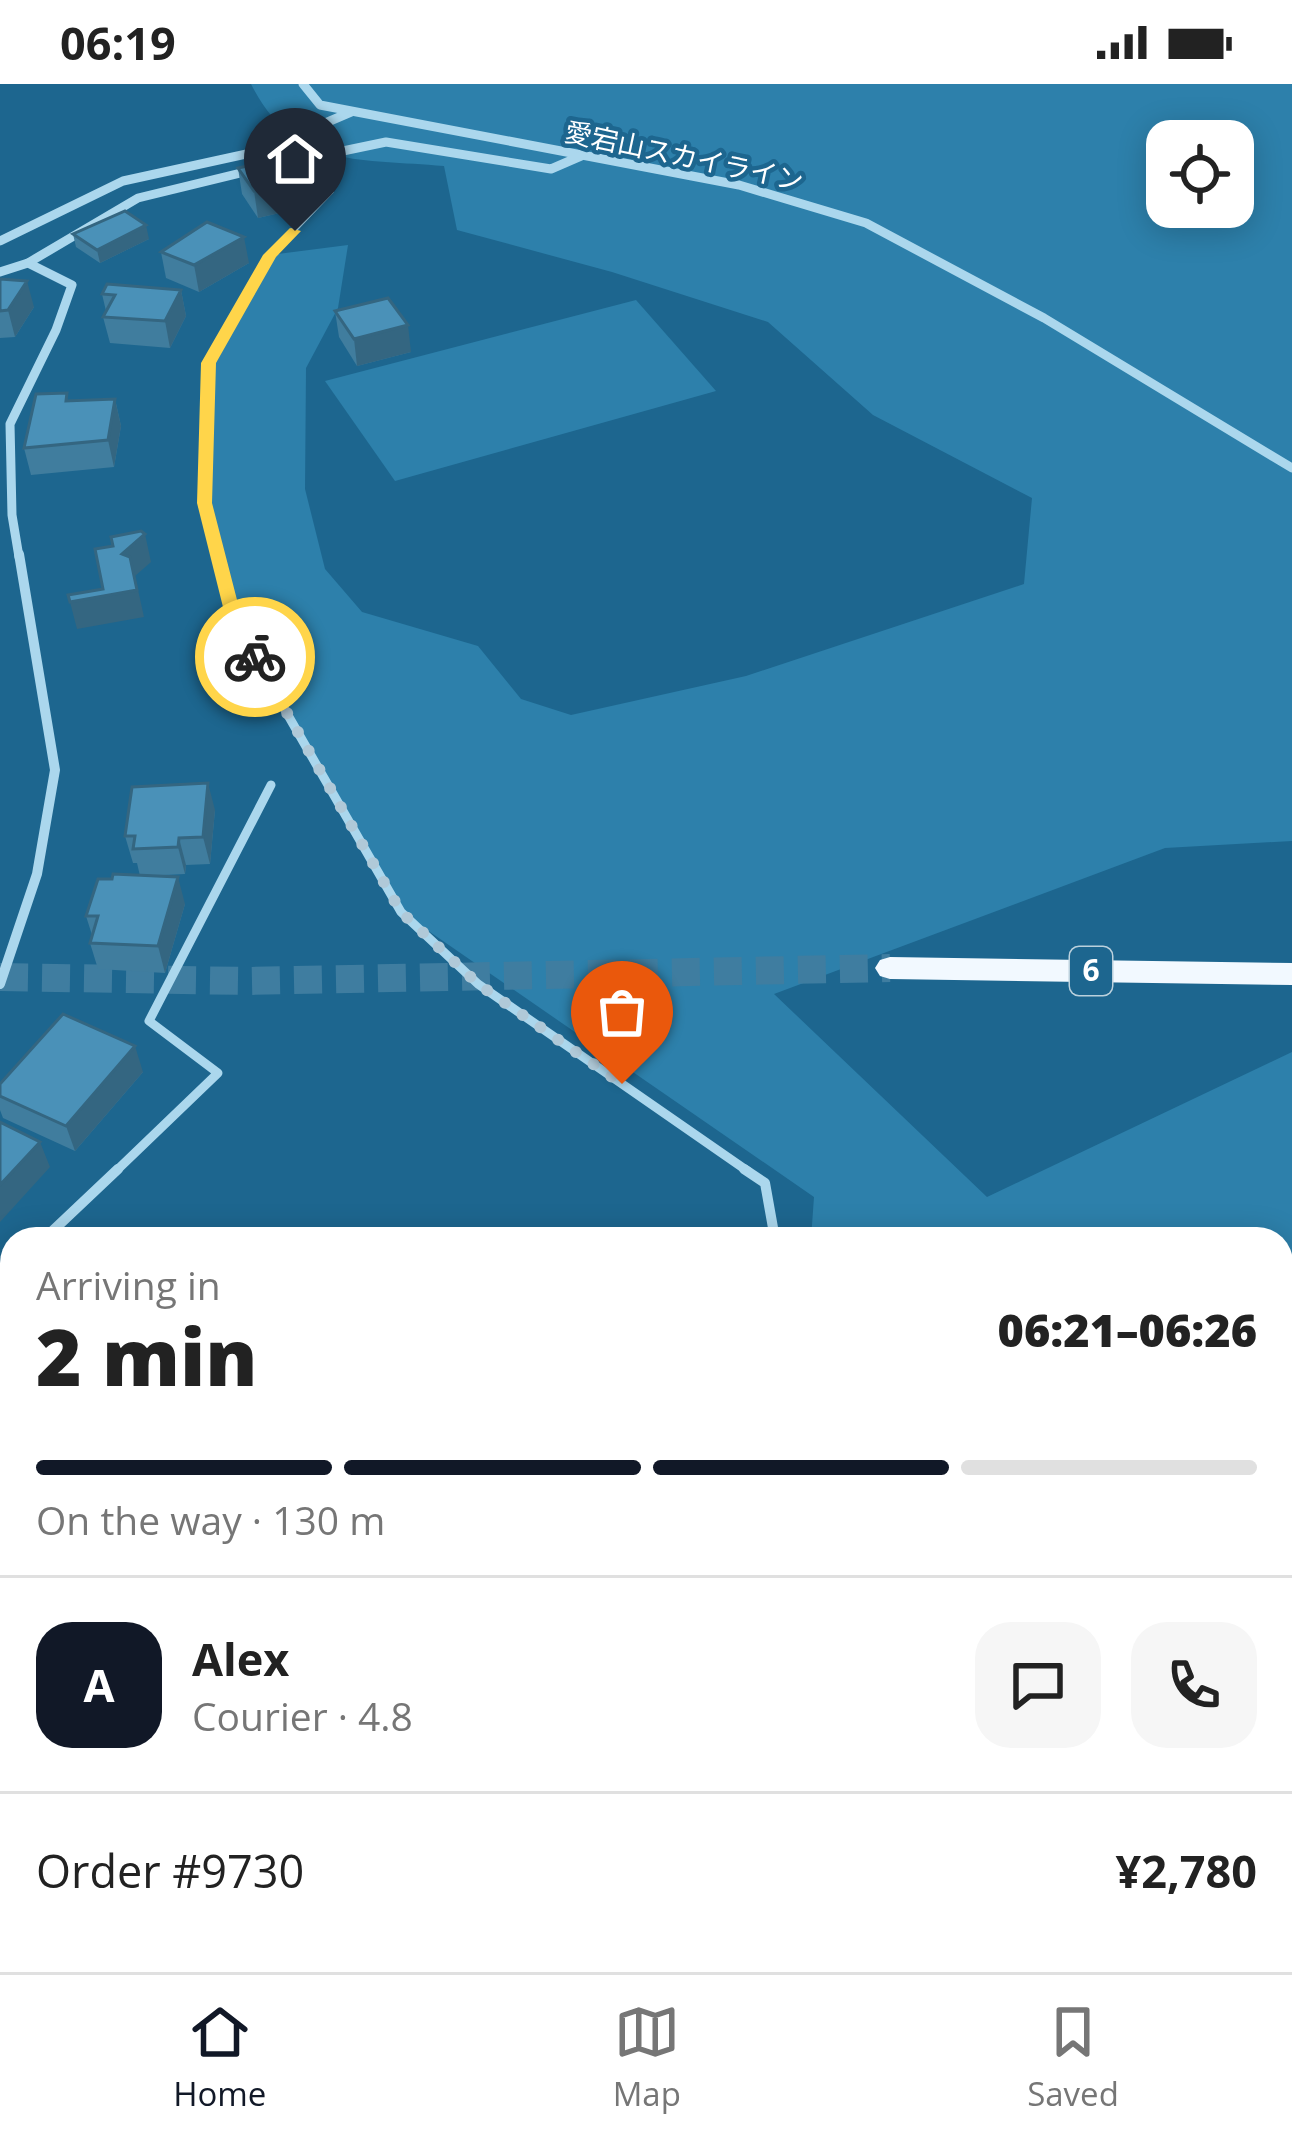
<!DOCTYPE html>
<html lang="en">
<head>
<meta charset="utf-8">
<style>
  body { margin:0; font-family:"Open Sans","Noto Sans JP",sans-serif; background:#f6f6f6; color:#222; height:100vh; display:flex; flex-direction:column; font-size:45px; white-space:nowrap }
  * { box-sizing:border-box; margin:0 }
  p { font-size:39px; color:#767676 }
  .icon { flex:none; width:66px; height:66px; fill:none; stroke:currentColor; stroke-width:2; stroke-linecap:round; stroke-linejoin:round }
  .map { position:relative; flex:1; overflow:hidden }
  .side { position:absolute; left:0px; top:1143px; width:1293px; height:747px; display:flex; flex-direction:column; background:#fff; border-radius:36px 36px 0 0; box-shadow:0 6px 30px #0003 }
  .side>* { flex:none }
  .controls { position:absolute; left:1146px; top:36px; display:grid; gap:24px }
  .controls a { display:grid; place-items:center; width:108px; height:108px; border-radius:24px; background:#fff; box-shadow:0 6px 30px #0003; font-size:60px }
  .pin { position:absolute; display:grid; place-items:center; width:102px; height:102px; color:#fff; margin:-123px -51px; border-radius:50% 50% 50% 0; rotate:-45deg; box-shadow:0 0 12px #0007 }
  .pin .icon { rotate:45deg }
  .courier { position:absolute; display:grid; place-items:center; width:120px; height:120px; margin:-60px; border:9px solid #ffd54a; border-radius:50%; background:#fff; color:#222; box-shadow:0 3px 15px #0007 }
  .headline em { font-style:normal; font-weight:800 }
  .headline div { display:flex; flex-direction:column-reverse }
  .headline { display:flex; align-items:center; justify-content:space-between; height:204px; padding:0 36px }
  h1 { font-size:78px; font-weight:800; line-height:90px }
  .bar { display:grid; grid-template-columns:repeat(4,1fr); gap:18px 12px; align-content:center; height:144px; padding:0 36px }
  .bar i { height:15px; border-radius:9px; background:#e0e0e0 }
  .bar .on { background:#111827 }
  .bar p { grid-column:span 4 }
  .line { display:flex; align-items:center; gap:30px; padding:0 36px; border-top:3px solid #e0e0e0 }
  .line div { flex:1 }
  .round { display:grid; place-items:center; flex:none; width:126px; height:126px; border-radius:36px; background:#f6f6f6 }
  .status { display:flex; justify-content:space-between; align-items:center; height:84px; padding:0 60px; background:#fff; direction:ltr }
  .status svg { height:33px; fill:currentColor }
  .dock { display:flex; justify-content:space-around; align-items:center; height:168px; border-top:3px solid #e0e0e0; background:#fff; font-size:33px; color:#767676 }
  .dock a { display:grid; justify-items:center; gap:6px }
  .dock .on { color:#111827 }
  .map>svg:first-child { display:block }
</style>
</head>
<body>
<div class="status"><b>06:19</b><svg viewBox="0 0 49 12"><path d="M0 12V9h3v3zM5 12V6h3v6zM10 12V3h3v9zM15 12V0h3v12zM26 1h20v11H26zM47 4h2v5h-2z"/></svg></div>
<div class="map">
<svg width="1292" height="1888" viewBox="0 0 1292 1888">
  <rect width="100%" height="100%" fill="#1d668f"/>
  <g fill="#2d80ab" fill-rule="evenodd">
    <path d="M251,0h1041v757l-127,7 -391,146 213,203 305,-145v243l-11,46v-102h-470l3,-42 -413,-285 -166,-289 -30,-146 4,-114 61,-108 78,-10 -10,63 -32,60 -1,121 20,80 37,43 116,34 43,53 50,16 175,-39 278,-92 8,-86 -159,-83 -105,-93 -156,-50 -155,-42 -13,-64c-84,-8 -149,4 -193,-82zM1167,57h66v66h-66z"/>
    <polygon points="636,216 716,307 395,397 325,297"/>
    <polygon points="726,1878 1217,1878 1214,1888 733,1888"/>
  </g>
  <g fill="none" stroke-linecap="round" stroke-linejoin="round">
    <polyline stroke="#3f7da0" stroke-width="28" stroke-dasharray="28 14" stroke-linecap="butt" points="0,893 247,897 890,884"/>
    <polyline stroke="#abd7ed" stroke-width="6" points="218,473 204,419 209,279 270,171 331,107 322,71"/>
    <g stroke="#abd7ed" stroke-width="9">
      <polyline points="217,470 235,539 401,828 478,900 749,1088"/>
      <polyline points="115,1088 218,989 149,937 271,701"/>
    </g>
    <g stroke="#abd7ed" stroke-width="10">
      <polyline points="744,1085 765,1099 775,1155"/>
      <polyline points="44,1155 118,1085"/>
      <polyline points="0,1198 12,1186"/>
      <polyline points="1281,1227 1292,1227"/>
    </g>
    <g stroke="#abd7ed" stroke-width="9">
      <polyline points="303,0 320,21 739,101 866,139 1044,234 1292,384"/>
      <polyline points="290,78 386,58 551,85 581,72"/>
      <polyline points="0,157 123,97 260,67 351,28"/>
      <polyline points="0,188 28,179 138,114 253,86"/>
      <polyline points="19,473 12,431 10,340 56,246 72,201 28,179"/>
    </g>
    <polyline stroke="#abd7ed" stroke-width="10" points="0,900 37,790 55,686 19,470"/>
    <g stroke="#abd7ed" stroke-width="15">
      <polyline points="1281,1307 1292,1289"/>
      <polyline points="1096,1888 1097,1878"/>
    </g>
    <polygon fill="#f2f9ff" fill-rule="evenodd" points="890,873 1292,879 1292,901 890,895 880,892 875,884 880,876"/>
  </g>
  <g fill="#407d9e">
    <polygon points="307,83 314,121 258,134 242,110 238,84"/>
    <polygon points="73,150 149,155 100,179 76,163"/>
    <polygon points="161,168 249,179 199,208 166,194"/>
    <polygon points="0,195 34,223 15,253 0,254"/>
    <polygon points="181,206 186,232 170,264 110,259 103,233 106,227 102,210"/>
    <polygon points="335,227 411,268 357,282 339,253"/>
    <polygon points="115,315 121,342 114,383 31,391 24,364 69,317"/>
    <polygon points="215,726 210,780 186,781 185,790 144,792 185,820 165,889 98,885 90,859 92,851 86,832 112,795 140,792 137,779 133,779 125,752"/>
    <polygon points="143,988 75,1067 3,1034 0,1026 0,1000"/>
    <polygon points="1230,1878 1281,1878 1292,1888 1230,1888"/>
  </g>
  <g fill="#346681">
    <polygon points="307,83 314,121 258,134 254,107"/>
    <polygon points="146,141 149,155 100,179 97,166"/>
    <polygon points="244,153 249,179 199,208 194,181"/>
    <polygon points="27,197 34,223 15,253 8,226"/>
    <polygon points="181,206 186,232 170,264 165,237"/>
    <polygon points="408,241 411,268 357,282 354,255"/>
    <polygon points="115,315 121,342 114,383 108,356"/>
    <polygon points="145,450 151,478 135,492 144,533 77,545 70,518 137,506 122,470"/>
    <polygon points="208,699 215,726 210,780 203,753"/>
    <polygon points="179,754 186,781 185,790 178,763"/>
    <polygon points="178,793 185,820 165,889 158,862"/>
    <polygon points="135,962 143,988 75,1067 66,1042"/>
    <polygon points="40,1058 50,1083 0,1138 0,1101"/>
  </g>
  <g fill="#4a91b8" stroke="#346681" stroke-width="3">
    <polygon points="298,71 307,83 302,84 310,94 254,107 238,84"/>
    <polygon points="125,127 146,141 97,166 73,150"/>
    <polygon points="207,138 244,153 194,181 161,168"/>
    <polygon points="0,195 27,197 8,226 0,227"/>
    <polygon points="107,200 181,206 165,237 103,233 115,211 102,210"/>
    <polygon points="388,214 408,241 354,255 335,227"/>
    <polygon points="67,309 66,317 115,315 108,356 24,364 36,310"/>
    <polygon points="141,447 145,450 122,470 130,473 137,506 70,518 68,511 103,505 95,465 113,462 111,453"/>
    <polygon points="208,699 203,753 179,754 178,763 133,765 135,752 125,752 132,703"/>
    <polygon points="113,790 178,793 158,862 90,859 98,832 86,832 98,795 112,795"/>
    <polygon points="63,930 135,962 66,1042 0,1012 0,1000"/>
    <polygon points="0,1038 40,1058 0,1101"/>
    <polygon points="1281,1855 1292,1857 1292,1888 1244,1888 1243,1878 1281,1878"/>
    <polygon points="517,1878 720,1878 716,1888 610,1888 599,1883 597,1888 513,1888"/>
  </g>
  <polygon fill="#ffd54a" points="290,144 301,147 276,173 216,279 212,419 243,539 263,573 255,579 249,577 227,539 197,419 201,279 263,171"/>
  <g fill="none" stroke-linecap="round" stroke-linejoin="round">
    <polyline stroke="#b0c9d8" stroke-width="12" stroke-dasharray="0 21.6" points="255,573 401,828 478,900 622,1000"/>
  </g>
  <g text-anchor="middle" stroke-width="9" stroke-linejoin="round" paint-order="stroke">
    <g font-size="27" fill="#fff" stroke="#1d668f">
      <text transform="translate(684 73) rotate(12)" y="9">愛宕山スカイライン</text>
    </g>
    <rect fill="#1d668f" stroke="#bbd1dd" stroke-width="3" x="1070" y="863" width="42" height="48" rx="9"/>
    <g font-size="30" font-weight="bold" fill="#fff">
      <text x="1091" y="897">6</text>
    </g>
  </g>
</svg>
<div class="controls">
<a><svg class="icon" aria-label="locate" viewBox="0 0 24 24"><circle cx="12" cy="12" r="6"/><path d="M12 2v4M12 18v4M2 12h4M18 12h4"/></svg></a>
</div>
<div class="pin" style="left:622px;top:1000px;background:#ea580c"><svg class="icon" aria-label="bag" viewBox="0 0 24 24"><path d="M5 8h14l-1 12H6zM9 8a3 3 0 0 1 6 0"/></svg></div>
<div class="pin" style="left:295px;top:147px;background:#1f2937"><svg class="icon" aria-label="home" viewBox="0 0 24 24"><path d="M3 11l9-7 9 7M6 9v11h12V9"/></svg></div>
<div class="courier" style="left:255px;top:573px"><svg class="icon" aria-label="bike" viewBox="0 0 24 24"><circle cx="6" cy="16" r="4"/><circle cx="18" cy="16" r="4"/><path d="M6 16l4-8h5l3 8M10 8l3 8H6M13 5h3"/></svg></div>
<section class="side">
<div class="headline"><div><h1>2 min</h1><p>Arriving in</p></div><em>06:21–06:26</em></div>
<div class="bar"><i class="on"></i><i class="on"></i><i class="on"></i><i></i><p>On the way · 130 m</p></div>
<div class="line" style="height:216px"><b class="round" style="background:#111827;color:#fff">A</b><div><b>Alex</b><p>Courier · 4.8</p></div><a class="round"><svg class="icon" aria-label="chat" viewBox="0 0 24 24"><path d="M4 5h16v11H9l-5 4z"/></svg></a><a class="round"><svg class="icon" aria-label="phone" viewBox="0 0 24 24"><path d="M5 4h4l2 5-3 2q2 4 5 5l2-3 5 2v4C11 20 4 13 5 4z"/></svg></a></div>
<div class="line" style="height:156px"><div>Order #9730</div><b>¥2,780</b></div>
</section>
</div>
<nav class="dock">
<a class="on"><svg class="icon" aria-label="home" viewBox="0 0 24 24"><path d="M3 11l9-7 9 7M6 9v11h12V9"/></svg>Home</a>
<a><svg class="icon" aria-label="map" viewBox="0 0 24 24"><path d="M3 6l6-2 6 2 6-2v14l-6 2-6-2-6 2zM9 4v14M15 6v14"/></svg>Map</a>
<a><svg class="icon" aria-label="saved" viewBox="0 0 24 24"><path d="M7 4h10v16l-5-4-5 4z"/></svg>Saved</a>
</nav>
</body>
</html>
